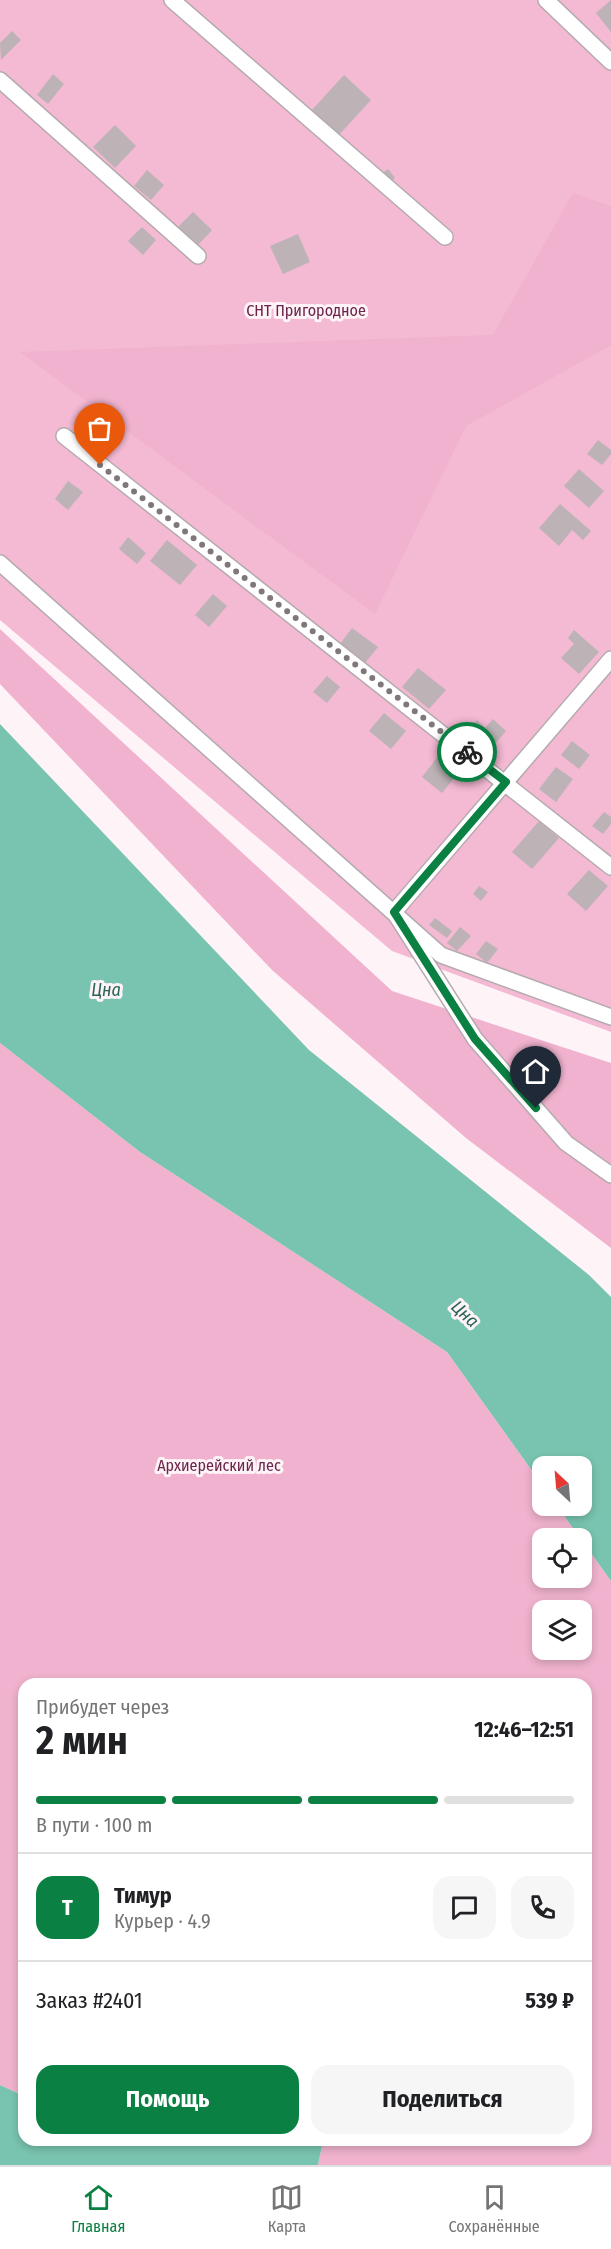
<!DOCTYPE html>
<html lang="ru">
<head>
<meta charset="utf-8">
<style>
  body { margin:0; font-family:"Fira Sans Condensed",sans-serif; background:#f6f6f6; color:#202124; height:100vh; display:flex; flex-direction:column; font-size:22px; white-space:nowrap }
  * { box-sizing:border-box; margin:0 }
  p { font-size:20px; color:#757577 }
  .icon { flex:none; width:33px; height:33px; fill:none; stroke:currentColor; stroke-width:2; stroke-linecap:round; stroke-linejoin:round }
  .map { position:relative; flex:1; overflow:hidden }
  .panel { position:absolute; left:18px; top:1678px; width:574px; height:468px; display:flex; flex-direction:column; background:#fff; border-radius:18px; box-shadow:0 3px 9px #0003 }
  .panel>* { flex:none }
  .needle { width:39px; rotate:334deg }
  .fabs { position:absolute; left:532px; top:1456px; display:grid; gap:12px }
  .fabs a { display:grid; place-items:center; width:60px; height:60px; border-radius:12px; background:#fff; box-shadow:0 3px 9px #0003; font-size:30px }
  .pin { position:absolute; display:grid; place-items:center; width:51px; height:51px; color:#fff; margin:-62px -26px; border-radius:50% 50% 50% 0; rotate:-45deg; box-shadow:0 0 6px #0007 }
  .pin .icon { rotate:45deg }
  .courier { position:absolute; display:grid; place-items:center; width:60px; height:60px; margin:-30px; border:4px solid #0b8043; border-radius:50%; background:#fff; color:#222; box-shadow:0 2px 8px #0007 }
  .overview em { font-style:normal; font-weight:700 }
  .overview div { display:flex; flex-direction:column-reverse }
  .overview { display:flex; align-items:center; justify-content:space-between; height:102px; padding:0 18px }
  h1 { font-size:39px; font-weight:700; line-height:45px }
  .bar { display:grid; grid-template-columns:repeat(4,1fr); gap:9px 6px; align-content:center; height:72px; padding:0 18px }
  .bar i { height:8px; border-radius:4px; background:#e0e0e0 }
  .bar .selected { background:#0b8043 }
  .bar p { grid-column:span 4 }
  .line { display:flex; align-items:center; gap:15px; padding:0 18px; border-top:2px solid #e0e0e0 }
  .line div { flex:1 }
  .round { display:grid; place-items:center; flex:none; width:63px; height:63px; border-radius:18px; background:#f6f6f6 }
  .primary-button { display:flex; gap:12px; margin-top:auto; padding:12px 18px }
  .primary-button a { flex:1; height:69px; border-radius:18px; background:#0b8043; color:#fff; font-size:24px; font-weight:700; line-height:69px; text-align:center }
  .primary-button a+a { background:#f6f6f6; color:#202124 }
  .dock { display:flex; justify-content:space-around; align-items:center; height:84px; border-top:2px solid #e0e0e0; background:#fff; font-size:16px; color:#757577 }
  .dock a { display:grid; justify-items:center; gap:3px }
  .dock .selected { color:#0b8043 }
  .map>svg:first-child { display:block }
</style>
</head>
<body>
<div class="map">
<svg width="611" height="2165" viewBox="0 0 611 2165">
  <rect width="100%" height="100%" fill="#fef3f7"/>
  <polygon fill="#f4b9d3" points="0,0 611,0 611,1032 392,951 0,620"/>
  <g fill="#f0b2ce" fill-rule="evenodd">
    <polygon points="573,193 611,206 611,345 466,426 375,614 20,352 493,335"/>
    <polygon points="0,629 392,991 611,1063 611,1248 466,1138 272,970 0,684"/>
    <path d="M0,1043l140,109 307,200 96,134v20h14l24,33h-38v39h39v-37l29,40v584h-293l5,-24 263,-1v-456h-562v412l-24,-11zM543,1611h39v39h-39z"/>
  </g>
  <g fill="#79c4b0">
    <polygon points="0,724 309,1050 589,1275 611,1297 611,1581 557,1506 582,1506 582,1467 543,1467 543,1486 447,1352 140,1152 0,1043"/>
    <polygon points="0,2085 24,2096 24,2140 323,2141 318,2165 0,2165"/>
  </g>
  <g fill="#bdb3b7">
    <polygon points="611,0 611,32 596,13"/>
    <polygon points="12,31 21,40 1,60 0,43"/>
    <polygon points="53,74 64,84 48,104 37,95"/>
    <polygon points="344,75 371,100 338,136 311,111"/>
    <polygon points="115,125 136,146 115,168 93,147"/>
    <polygon points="388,169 395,178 388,184 381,174"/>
    <polygon points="147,170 164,185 151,200 134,186"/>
    <polygon points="193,212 212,230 198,245 178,227"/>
    <polygon points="142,227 156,240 143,255 128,241"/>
    <polygon points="298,234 310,262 283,274 270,246"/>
    <polygon points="598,440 611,450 611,454 602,465 587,454"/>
    <polygon points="579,469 604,491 589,508 564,486"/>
    <polygon points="68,481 83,492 68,510 55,499"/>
    <polygon points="560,504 591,531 583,540 572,530 559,546 539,528"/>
    <polygon points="128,537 146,553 137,564 119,549"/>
    <polygon points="167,540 197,565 180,585 150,561"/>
    <polygon points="213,594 227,606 209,627 195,615"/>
    <polygon points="352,628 378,647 365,663 340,644"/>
    <polygon points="574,630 599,652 579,674 561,658 574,644 568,638"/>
    <polygon points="418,668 446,690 429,709 402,687"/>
    <polygon points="327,676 340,687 327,703 313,692"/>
    <polygon points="384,713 406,731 391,749 369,731"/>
    <polygon points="493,719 506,731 487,753 465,733 477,720 485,728"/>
    <polygon points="572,741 590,755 579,769 561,755"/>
    <polygon points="440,754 460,771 442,793 422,777"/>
    <polygon points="556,767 573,779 556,802 539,789"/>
    <polygon points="604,812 611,817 611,824 603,834 592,826"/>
    <polygon points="539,821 559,838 532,869 512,852"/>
    <polygon points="589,870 608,886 586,911 567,894"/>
    <polygon points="479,886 488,892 481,901 473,894"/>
    <polygon points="435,918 452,931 447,938 429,925"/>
    <polygon points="460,927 471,936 457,951 447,943"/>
    <polygon points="486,941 498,949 487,963 476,954"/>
  </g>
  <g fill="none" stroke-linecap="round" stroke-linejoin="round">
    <defs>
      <g id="service">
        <polyline points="172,0 445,237"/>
        <polyline points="546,0 611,62"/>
        <polyline points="0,80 198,256"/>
        <polyline points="64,436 611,867"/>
        <polyline points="0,563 441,955 611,1017"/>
        <polyline points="611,659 394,912 475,1039 566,1143 611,1175"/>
      </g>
    </defs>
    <use href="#service" stroke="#b5abaf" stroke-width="18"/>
    <use href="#service" stroke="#fff" stroke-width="15"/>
  </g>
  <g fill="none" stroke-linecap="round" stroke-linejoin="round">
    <polyline stroke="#7f787b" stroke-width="6" stroke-dasharray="0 10.8" points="100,465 467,752"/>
    <polyline stroke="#0b8043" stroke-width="8" points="467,752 506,782 394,912 475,1039 536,1108"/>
  </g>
  <g text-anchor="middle" stroke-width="6" stroke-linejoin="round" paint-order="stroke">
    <g font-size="16" fill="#6b244a" stroke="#fef3f7">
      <text x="306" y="316">СНТ Пригородное</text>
      <text x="219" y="1471">Архиерейский лес</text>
    </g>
    <g font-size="18" font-style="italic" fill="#286456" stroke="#fef3f7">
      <text x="106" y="996">Цна</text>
      <text transform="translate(465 1314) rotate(43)" y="6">Цна</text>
    </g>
  </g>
</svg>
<div class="fabs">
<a><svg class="needle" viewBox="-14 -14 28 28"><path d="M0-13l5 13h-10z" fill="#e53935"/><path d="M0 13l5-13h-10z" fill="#757577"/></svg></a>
<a><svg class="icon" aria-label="locate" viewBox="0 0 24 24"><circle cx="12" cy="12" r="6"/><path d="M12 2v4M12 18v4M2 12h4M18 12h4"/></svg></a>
<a><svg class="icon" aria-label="layers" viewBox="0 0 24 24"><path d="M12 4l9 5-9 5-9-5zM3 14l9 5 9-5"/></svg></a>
</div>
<div class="pin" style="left:100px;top:465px;background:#ea580c"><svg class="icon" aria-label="bag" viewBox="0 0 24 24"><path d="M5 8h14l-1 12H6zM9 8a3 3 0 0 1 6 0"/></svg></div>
<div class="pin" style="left:536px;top:1108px;background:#1f2937"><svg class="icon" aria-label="home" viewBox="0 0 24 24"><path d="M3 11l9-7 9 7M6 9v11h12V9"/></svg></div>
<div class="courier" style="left:467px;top:752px"><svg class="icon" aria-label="bike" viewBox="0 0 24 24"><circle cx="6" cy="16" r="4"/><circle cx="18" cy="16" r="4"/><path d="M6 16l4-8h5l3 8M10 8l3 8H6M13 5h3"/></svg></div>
<section class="panel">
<div class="overview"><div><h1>2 мин</h1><p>Прибудет через</p></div><em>12:46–12:51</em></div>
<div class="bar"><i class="selected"></i><i class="selected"></i><i class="selected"></i><i></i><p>В пути · 100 m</p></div>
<div class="line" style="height:108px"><b class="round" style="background:#0b8043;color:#fff">Т</b><div><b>Тимур</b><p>Курьер · 4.9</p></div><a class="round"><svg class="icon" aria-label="chat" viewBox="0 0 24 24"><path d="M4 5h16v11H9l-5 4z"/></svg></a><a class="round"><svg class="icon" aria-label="phone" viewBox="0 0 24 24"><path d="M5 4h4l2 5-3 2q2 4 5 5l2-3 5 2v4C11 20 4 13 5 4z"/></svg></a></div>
<div class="line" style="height:78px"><div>Заказ #2401</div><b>539 ₽</b></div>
<div class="primary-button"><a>Помощь</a><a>Поделиться</a></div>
</section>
</div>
<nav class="dock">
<a class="selected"><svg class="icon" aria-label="home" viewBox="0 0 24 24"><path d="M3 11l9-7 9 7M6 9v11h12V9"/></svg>Главная</a>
<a><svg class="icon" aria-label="map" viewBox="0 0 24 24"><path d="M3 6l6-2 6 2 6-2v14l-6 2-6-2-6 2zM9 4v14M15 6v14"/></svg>Карта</a>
<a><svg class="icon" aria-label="saved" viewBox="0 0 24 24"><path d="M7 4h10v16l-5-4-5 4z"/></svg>Сохранённые</a>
</nav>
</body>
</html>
